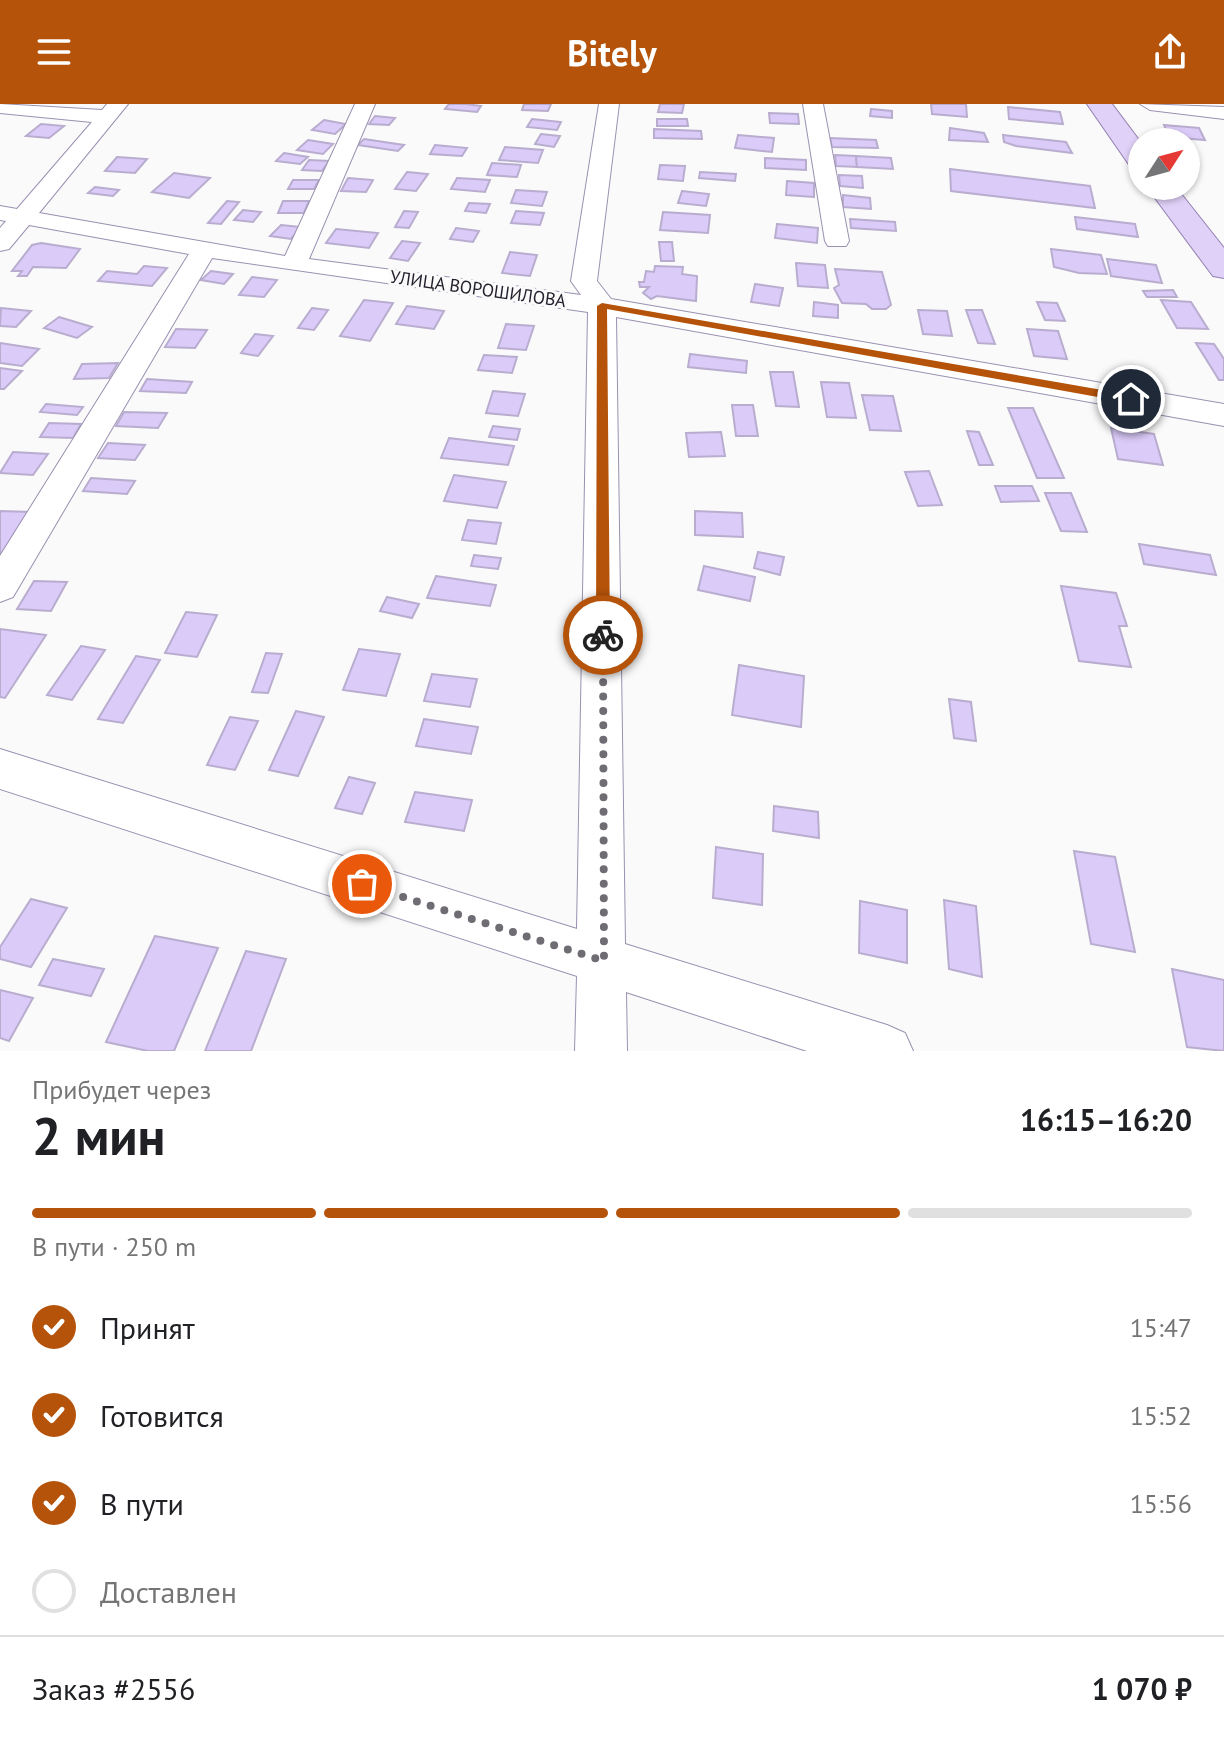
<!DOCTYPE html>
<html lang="ru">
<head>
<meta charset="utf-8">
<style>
  body { margin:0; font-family:"PT Sans",sans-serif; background:#f6f6f6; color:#202124; height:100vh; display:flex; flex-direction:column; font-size:30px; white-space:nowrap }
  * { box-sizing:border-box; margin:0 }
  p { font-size:26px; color:#757577 }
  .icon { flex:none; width:44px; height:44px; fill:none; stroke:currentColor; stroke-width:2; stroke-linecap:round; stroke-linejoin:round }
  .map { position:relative; height:947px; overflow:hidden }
  .side { display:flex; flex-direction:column; background:#fff; flex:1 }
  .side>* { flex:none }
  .needle { width:52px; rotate:54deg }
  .buttons { position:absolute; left:1128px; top:24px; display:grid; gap:16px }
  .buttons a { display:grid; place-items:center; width:72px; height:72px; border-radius:50%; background:#fff; box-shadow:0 2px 6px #0004; font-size:40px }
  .pin { position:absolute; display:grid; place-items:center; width:68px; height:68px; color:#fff; margin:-34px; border:4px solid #fff; border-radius:50%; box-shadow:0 2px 8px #0007 }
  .courier { position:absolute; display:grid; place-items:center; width:80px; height:80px; margin:-40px; border:6px solid #b45309; border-radius:50%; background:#fff; color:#222; box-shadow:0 2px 10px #0007 }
  .summary em { font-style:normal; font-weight:700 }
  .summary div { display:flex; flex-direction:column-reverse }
  .summary { display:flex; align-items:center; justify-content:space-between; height:136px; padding:0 32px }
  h1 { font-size:52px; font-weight:700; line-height:60px }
  .bar { display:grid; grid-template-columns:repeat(4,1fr); gap:12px 8px; align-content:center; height:96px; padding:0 32px }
  .bar i { height:10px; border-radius:6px; background:#e0e0e0 }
  .bar .active { background:#b45309 }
  .bar p { grid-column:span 4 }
  .line { display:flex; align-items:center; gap:20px; padding:0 32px; border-top:2px solid #e0e0e0 }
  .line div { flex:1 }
  ol { padding:0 32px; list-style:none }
  li { display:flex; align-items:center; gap:24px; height:88px }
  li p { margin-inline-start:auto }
  li .icon { padding:8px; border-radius:50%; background:#b45309; color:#fff; stroke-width:4 }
  li:last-child { color:#757577 }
  li i { width:44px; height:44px; border:4px solid #e0e0e0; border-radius:50% }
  header { display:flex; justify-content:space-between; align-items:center; height:104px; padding:0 32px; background:#b45309; color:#fff; font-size:36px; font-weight:700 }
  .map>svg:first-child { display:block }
</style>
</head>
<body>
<header><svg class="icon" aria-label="menu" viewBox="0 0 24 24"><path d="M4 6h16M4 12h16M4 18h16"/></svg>Bitely<svg class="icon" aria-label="share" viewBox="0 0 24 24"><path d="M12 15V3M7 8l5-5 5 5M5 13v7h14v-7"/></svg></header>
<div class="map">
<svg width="1224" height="947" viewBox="0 0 1224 947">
  <rect width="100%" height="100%" fill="#fafafa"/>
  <g fill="#dbcbf9" stroke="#b9adcf" stroke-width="2">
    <polygon points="449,0 466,0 481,2 477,8 445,5"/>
    <polygon points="524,0 551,0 548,7 522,6"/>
    <polygon points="660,0 684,0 682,9 658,8"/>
    <polygon points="931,0 966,0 967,13 932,10"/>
    <polygon points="1008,3 1060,8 1063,20 1009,15"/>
    <polygon points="871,5 892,7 892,14 870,12"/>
    <polygon points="769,9 798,10 799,20 770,19"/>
    <polygon points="375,12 395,14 389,21 369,20"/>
    <polygon points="532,15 561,18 557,26 527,23"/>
    <polygon points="657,15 687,15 688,22 657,22"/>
    <polygon points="324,16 346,20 335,30 312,26"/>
    <polygon points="41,20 64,22 49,34 26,32"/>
    <polygon points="1164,21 1199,24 1205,36 1169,33"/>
    <polygon points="950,24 984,29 988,38 949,36"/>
    <polygon points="654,25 701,27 702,35 654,34"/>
    <polygon points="541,30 560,32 554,43 535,40"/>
    <polygon points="738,31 774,34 772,48 735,44"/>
    <polygon points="1003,31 1066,38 1072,49 1016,42 1004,38"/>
    <polygon points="830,34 876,36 878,44 832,43"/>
    <polygon points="364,35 404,41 398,47 358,41"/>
    <polygon points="308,36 333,40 323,50 297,46"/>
    <polygon points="435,41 467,44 462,52 430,50"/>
    <polygon points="505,43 543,46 538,59 499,56"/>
    <polygon points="284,49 308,53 300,60 276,57"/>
    <polygon points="835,51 856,52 857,63 836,62"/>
    <polygon points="856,52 891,54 893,65 857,63"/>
    <polygon points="117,53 147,55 135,69 105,67"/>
    <polygon points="765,54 806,56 806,66 765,64"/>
    <polygon points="309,56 329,57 322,67 302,66"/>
    <polygon points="492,59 521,61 517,73 487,71"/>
    <polygon points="660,61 685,62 683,77 658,75"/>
    <polygon points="950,65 1090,82 1095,104 951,87"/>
    <polygon points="407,68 428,70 416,87 395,85"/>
    <polygon points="700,68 736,70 735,77 699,74"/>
    <polygon points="174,69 210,74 189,94 152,88"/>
    <polygon points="839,71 862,72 863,84 840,82"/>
    <polygon points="348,74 373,76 366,88 341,87"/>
    <polygon points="457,74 490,76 485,88 451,85"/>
    <polygon points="293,76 319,76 314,85 288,85"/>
    <polygon points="787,77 814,79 814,93 786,91"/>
    <polygon points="95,83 119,86 113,92 88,89"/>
    <polygon points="516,86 547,88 542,102 511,99"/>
    <polygon points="682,87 709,90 706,102 678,99"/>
    <polygon points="843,91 870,94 871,105 843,103"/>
    <polygon points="227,97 239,98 221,120 208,119"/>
    <polygon points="283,97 309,97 304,109 278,109"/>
    <polygon points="469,99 490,100 486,109 465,107"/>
    <polygon points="243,106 261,108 253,118 234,116"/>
    <polygon points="404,107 418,108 409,124 395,123"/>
    <polygon points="516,107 544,109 540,121 511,119"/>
    <polygon points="663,108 710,111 708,129 660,126"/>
    <polygon points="1075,113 1135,120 1138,133 1077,125"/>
    <polygon points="850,115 895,118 896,127 851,124"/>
    <polygon points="777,120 818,124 817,139 775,134"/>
    <polygon points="281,121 301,123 291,135 270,132"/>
    <polygon points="456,124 479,127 473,138 450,135"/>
    <polygon points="336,125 378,129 369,144 326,139"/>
    <polygon points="402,137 420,139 408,157 390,154"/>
    <polygon points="659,138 672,138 674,157 661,157"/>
    <polygon points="41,139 80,145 66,164 33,163 27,172 18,172 22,167 12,167 32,141"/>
    <polygon points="1051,145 1101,151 1107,170 1079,169 1054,163"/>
    <polygon points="510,148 537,151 530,172 502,169"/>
    <polygon points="1107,155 1156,161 1162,179 1111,172"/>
    <polygon points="796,159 825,161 828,184 798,182"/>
    <polygon points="144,162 167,164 152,182 98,177 107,167 137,170"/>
    <polygon points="655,162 683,163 682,170 697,172 696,197 657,192 651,195 643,189 649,183 640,183 639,178 644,178 646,167 654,168"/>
    <polygon points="835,165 882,168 891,201 886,205 872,205 866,200 842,199 834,184 839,181"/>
    <polygon points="211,167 233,170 224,180 201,176"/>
    <polygon points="252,173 277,176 264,193 239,191"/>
    <polygon points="755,180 783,184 779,202 751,198"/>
    <polygon points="1173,186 1177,193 1147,193 1143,187"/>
    <polygon points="364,196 393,199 370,237 340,232"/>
    <polygon points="1161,196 1191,198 1208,225 1177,224"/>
    <polygon points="814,198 838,201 838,214 813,212"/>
    <polygon points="1037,198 1057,199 1065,217 1045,216"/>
    <polygon points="407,202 444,207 434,225 396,220"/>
    <polygon points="1,204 31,207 16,223 0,222"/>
    <polygon points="312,204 328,206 314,226 298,224"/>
    <polygon points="918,206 947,207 952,232 923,230"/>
    <polygon points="966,206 982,206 995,240 978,239"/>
    <polygon points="59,213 92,223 77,234 44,224"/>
    <polygon points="506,220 534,222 526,246 498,244"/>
    <polygon points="176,225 207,226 195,244 165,243"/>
    <polygon points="1027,225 1058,227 1067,255 1034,252"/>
    <polygon points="255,230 273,232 258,252 241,249"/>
    <polygon points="0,239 39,245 22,262 0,259"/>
    <polygon points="1196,239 1214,240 1224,255 1224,276 1219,276"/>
    <polygon points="690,250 747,257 746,269 688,263"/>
    <polygon points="484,251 517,253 512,269 478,266"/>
    <polygon points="118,259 109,274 74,275 82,260"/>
    <polygon points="0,264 22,267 4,285 0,285"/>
    <polygon points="770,268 793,268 799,303 776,302"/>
    <polygon points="147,275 192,278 186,289 140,287"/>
    <polygon points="821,278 849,279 856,314 827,313"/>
    <polygon points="493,287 525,290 518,312 486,309"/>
    <polygon points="862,291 893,292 901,327 870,326"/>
    <polygon points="46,300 83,303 77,311 40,308"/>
    <polygon points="732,301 753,301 758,332 736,332"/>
    <polygon points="1008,304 1033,304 1064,374 1037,374"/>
    <polygon points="124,308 167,309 158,324 116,322"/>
    <polygon points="49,319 81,320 73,334 40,333"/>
    <polygon points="493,322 520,325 517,336 489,333"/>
    <polygon points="1111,324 1154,330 1163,361 1118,355"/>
    <polygon points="967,327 979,328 993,361 979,361"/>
    <polygon points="721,328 725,352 689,353 686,329"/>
    <polygon points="449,334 514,342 508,361 441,354"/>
    <polygon points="108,339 145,341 135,356 98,354"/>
    <polygon points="13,348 48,350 33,371 0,369"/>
    <polygon points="929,367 942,401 918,402 905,368"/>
    <polygon points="454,371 506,378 497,404 444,397"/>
    <polygon points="91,374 135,377 127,390 83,387"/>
    <polygon points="995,382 1032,382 1039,397 1001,398"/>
    <polygon points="1045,389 1071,389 1087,428 1061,427"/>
    <polygon points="0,407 32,408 0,458"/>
    <polygon points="695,407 742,409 743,433 695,431"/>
    <polygon points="468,416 501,419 496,440 462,436"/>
    <polygon points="1139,440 1210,451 1216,471 1144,460"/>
    <polygon points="758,448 784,453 780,471 754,464"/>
    <polygon points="474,451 501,454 498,465 471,462"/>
    <polygon points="704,462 755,473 750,497 698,486"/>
    <polygon points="436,472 496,481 490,502 427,494"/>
    <polygon points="34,477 67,478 51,507 17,505"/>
    <polygon points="1061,482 1116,489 1127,522 1119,522 1131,563 1079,557"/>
    <polygon points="387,493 419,500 412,514 380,507"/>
    <polygon points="186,508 217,511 197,553 165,549"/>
    <polygon points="0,525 46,531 5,594 0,593"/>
    <polygon points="81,542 105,546 72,596 47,591"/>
    <polygon points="359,545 400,550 386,592 343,586"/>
    <polygon points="266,549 282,550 268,589 252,588"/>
    <polygon points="136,552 160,556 123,619 98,615"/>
    <polygon points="739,561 804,572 801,623 732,611"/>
    <polygon points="432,570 477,575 470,603 424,597"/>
    <polygon points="949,595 971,598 976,637 954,634"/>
    <polygon points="296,607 324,613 298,672 269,666"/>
    <polygon points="230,613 258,617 235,666 207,661"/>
    <polygon points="424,615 478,623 471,650 416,642"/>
    <polygon points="349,673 375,679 362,710 335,704"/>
    <polygon points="415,688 472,696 464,727 405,718"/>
    <polygon points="774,702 818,708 819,734 773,727"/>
    <polygon points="716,743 763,750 762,801 713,794"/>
    <polygon points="1074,747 1115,753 1135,848 1091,840"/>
    <polygon points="31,795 67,804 31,863 0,855 0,843"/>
    <polygon points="944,796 976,802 982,873 949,865"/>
    <polygon points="860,797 907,806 907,859 859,849"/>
    <polygon points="155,832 218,844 174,947 148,947 106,938"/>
    <polygon points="246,847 286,855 251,947 205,947"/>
    <polygon points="53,855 104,865 91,892 39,881"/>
    <polygon points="1172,865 1224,876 1224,947 1187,943"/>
    <polygon points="0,886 33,894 9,937 0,934"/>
  </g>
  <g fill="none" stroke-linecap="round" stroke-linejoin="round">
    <defs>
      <g id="street">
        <polygon points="0,0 102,6 107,0 128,0 39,109 285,152 355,0 375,0 309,155 581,191 571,177 599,0 619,0 597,177 611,195 1224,300 1224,322 616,213 625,840 887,921 905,929 913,947 807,947 626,888 627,947 575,947 577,872 0,685 0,645 577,825 588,208 212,154 13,493 0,498 0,452 189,150 29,121 9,145 0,147 0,124 6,117 0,116 0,102 17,105 92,18 0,9"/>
        <polygon points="803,0 823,0 849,137 846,142 828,142 825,137"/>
        <polygon points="1140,0 1224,3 1224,15 1150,6"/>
      </g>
      <g id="primary">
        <polygon points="1087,0 1112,0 1142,40 1142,67 1132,65"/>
        <polygon points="1146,82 1175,82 1224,144 1224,174 1213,172"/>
      </g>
    </defs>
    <use href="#street" stroke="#9b90b1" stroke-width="2"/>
    <use href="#primary" stroke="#917fae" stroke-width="2"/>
    <use href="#street" fill="#fff" fill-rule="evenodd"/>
    <use href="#primary" fill="#e0d1f8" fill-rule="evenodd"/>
  </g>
  <polygon fill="#b45309" points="602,199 1131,291 1136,295 1131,299 607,205 610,531 603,537 596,531 597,202"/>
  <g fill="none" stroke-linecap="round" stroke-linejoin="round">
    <polyline stroke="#6f6c74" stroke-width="8" stroke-dasharray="0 14.4" points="362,780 604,857 603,531"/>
  </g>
  <g text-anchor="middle" stroke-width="6" stroke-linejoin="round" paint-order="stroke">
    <g font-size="18" fill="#241f2c" stroke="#fafafa">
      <text transform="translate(478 185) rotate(8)" y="6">УЛИЦА ВОРОШИЛОВА</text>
    </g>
  </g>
</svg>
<div class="buttons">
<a><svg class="needle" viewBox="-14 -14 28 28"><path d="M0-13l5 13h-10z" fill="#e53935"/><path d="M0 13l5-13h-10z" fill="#757577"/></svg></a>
</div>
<div class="pin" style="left:362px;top:780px;background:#ea580c"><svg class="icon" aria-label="bag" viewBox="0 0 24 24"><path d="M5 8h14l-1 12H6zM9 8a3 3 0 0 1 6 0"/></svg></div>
<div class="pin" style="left:1131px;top:295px;background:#1f2937"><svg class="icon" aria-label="home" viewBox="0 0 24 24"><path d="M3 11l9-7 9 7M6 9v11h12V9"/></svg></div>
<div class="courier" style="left:603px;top:531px"><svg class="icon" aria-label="bike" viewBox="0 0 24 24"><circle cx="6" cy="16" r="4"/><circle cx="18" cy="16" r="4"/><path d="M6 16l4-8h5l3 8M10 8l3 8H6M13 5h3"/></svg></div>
</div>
<section class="side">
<div class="summary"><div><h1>2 мин</h1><p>Прибудет через</p></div><em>16:15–16:20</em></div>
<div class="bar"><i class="active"></i><i class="active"></i><i class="active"></i><i></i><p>В пути · 250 m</p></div>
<ol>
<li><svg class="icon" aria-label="check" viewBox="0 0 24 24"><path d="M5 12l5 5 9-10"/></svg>Принят<p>15:47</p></li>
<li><svg class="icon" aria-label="check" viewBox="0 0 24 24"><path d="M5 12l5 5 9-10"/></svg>Готовится<p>15:52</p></li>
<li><svg class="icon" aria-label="check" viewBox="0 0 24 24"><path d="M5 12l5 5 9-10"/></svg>В пути<p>15:56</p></li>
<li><i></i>Доставлен</li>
</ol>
<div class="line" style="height:104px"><div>Заказ #2556</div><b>1 070 ₽</b></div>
</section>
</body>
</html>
